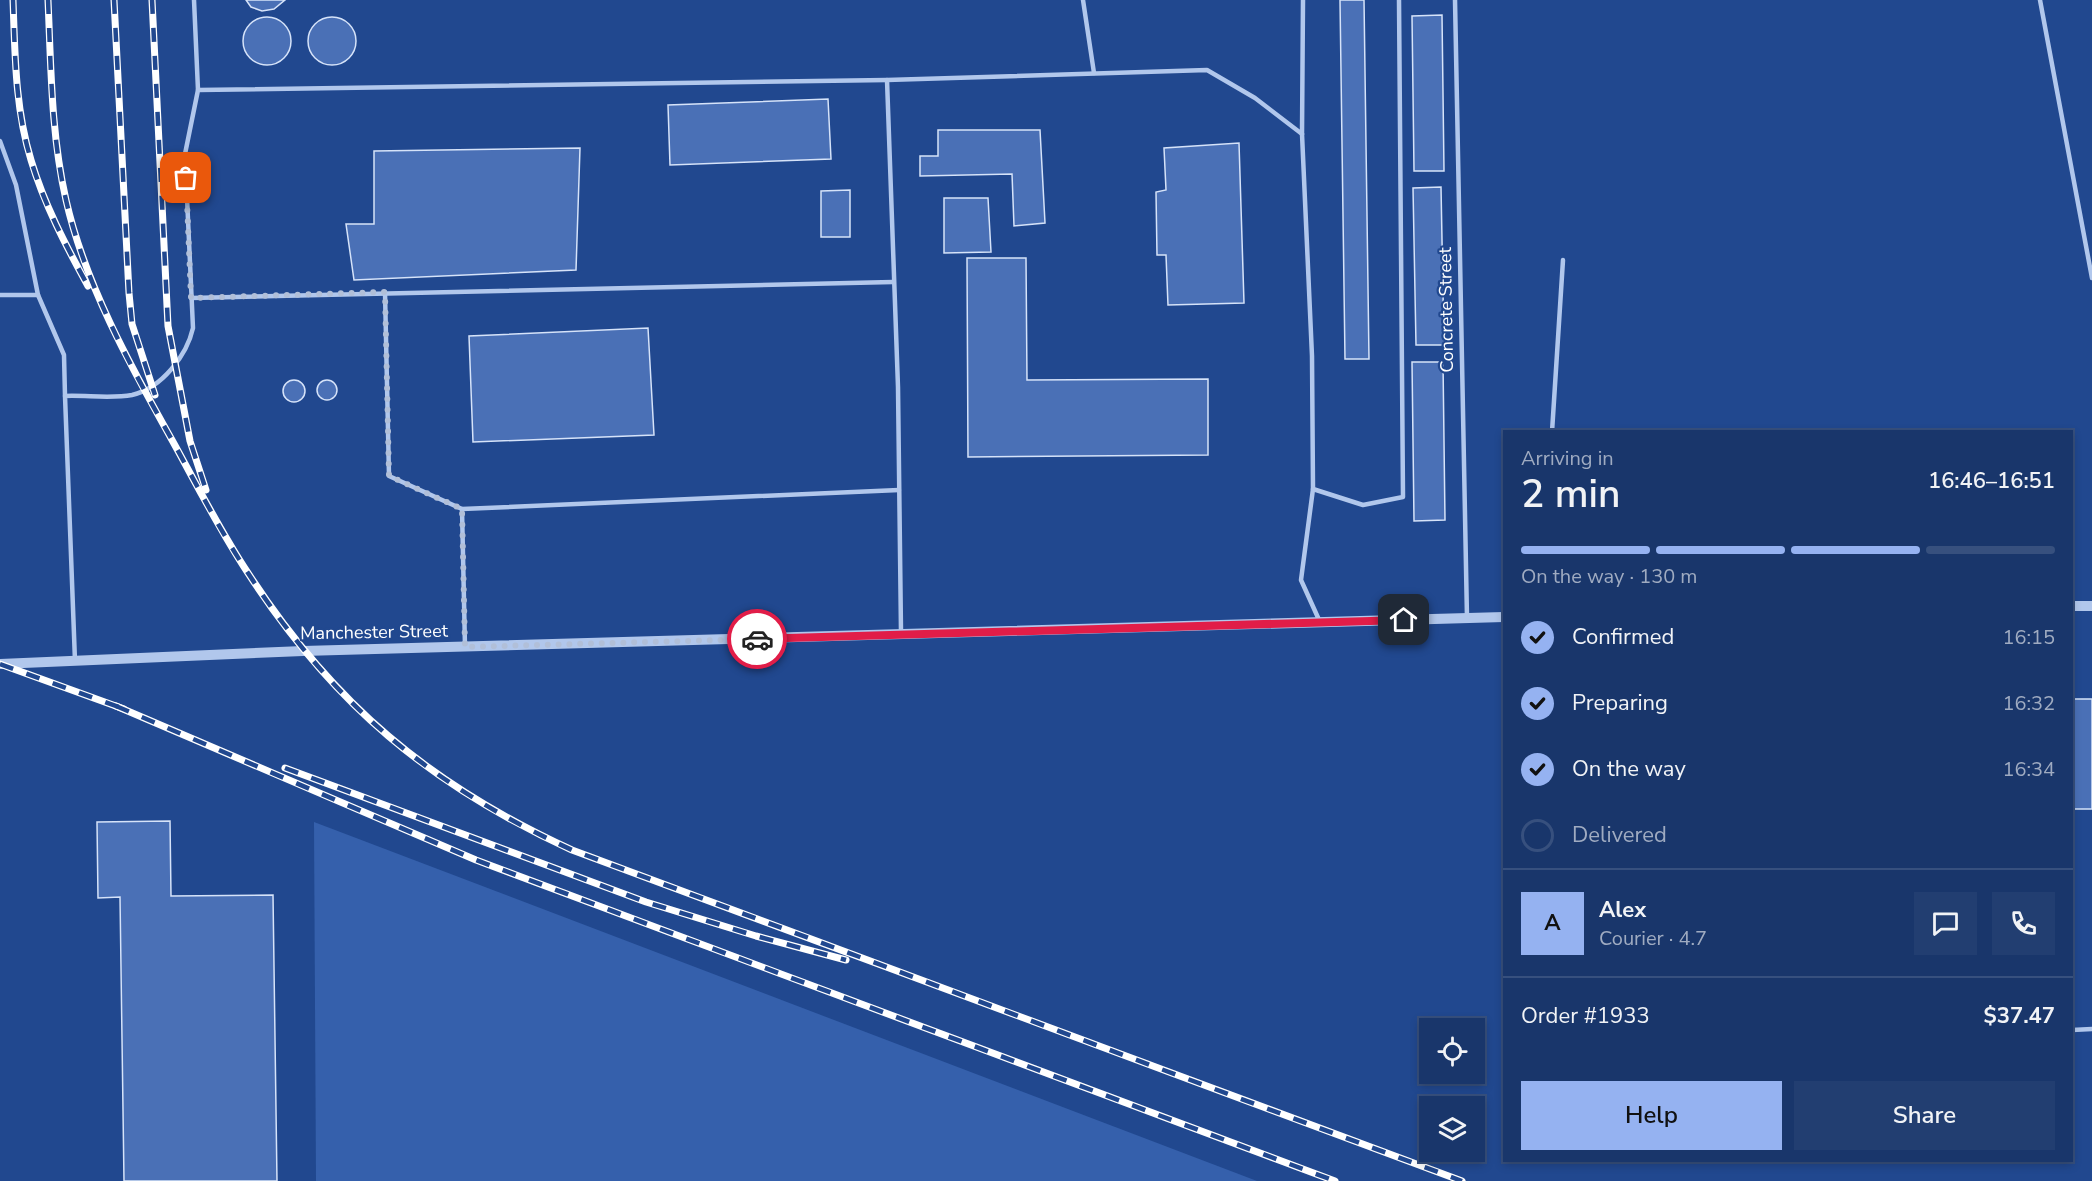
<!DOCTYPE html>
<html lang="en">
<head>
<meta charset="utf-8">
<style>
  body { margin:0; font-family:"Nunito Sans",sans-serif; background:#223e71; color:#f1f3f6; height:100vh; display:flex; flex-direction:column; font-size:22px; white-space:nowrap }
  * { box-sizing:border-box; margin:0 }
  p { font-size:20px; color:#9fabc1 }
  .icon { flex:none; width:33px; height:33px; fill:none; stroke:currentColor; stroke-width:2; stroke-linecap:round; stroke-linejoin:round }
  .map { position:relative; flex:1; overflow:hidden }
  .sheet { position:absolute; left:1503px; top:430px; width:570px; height:732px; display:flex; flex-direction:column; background:#19366b; border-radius:0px; box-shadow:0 3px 9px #0003,0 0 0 2px #37507e }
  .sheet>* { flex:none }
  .controls { position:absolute; left:1419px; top:1018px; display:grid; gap:12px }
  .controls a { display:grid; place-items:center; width:66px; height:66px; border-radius:0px; background:#19366b; box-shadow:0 3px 9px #0003,0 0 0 2px #37507e; font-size:30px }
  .pin { position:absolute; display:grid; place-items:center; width:51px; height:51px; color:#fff; margin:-26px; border-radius:12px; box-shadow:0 3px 9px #0006 }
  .courier { position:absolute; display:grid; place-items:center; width:60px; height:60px; margin:-30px; border:4px solid #e11d48; border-radius:50%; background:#fff; color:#222; box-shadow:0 2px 8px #0007 }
  .summary em { font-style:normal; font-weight:600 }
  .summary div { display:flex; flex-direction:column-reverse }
  .summary { display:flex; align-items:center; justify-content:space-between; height:102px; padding:0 18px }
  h1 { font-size:39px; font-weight:600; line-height:45px }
  .bar { display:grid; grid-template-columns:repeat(4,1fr); gap:9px 6px; align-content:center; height:72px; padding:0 18px }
  .bar i { height:8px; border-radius:4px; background:#37507e }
  .bar .on { background:#95b2f1 }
  .bar p { grid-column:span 4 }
  .line { display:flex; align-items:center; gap:15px; padding:0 18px; border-top:2px solid #37507e }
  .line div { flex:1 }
  .round { display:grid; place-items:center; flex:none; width:63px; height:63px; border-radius:0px; background:#223e71 }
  ol { padding:0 18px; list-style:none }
  li { display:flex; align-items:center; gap:18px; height:66px }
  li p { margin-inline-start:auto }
  li .icon { padding:6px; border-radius:50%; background:#95b2f1; color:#111; stroke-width:4 }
  li:last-child { color:#9fabc1 }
  li i { width:33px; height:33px; border:3px solid #37507e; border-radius:50% }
  .primary-button { display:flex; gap:12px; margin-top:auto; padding:12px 18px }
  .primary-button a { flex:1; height:69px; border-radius:0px; background:#95b2f1; color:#111; font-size:24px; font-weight:600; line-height:69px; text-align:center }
  .primary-button a+a { background:#223e71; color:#f1f3f6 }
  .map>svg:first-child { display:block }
</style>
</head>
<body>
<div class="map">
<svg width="2092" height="1181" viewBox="0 0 2092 1181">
  <rect width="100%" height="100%" fill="#21488f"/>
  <polygon fill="#3560ac" points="314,822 1257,1181 316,1181"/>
  <g fill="#4a70b6" stroke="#d6e3f9" stroke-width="1.5">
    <polygon points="246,0 285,0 274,9 262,11 251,7"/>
    <polygon points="1340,0 1364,0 1369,359 1345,359"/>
    <polygon points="1442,15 1444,171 1414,171 1412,16"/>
    <circle cx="267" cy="41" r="24"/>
    <circle cx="332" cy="41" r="24"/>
    <polygon points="828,99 831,159 670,165 668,105"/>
    <polygon points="938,130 1040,130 1045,223 1014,226 1012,174 920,176 920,156 938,156"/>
    <polygon points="1239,143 1244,303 1168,305 1166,255 1157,255 1156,192 1166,190 1164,148"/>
    <polygon points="580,148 576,270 354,280 346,224 374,224 374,151"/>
    <polygon points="1441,187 1444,345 1416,345 1413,188"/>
    <polygon points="850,190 850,237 821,237 821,191"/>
    <polygon points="944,198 988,198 991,252 944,253"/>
    <polygon points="967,258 1026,258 1027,380 1208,379 1208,455 968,457"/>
    <polygon points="648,328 654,435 473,442 469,336"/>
    <polygon points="1412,362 1443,362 1445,520 1414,521"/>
    <circle cx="327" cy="390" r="10"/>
    <circle cx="294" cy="391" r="11"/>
    <rect x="2072" y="699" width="20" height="110"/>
    <polygon points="170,821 171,896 273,895 277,1181 124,1181 120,897 98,898 97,822"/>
  </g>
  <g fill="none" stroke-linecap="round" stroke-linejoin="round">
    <g stroke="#b1c7ec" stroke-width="4.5">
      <polyline points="194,0 198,90"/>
      <polyline points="1083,0 1094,73"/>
      <polyline points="1303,0 1302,134 1312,356 1313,489 1301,580 1320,622"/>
      <polyline points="1455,0 1467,618"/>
      <polyline points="2040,0 2092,278"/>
      <polyline points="887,80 898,387 901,632"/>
      <polyline points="0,141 16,185 38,295 0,295"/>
      <polyline points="385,292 389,476 462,509 465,647"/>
      <polyline points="38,295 64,355 65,396"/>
      <polyline points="191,298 893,282"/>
      <polyline points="1552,432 1563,260"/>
      <polyline points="1313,489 1363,505 1403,497 1399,0"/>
      <polyline points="462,509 899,490"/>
      <path d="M75,661l-10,-265c21,-1 46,3 67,-1 30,-7 55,-40 61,-67l-8,-174 13,-64 689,-10 320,-10 48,28 47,36"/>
      <polyline points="2072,1030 2092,1029"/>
    </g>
    <g stroke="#b1c7ec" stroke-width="10">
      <polyline points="2072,606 2092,606"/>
      <polyline points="0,664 303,651 1504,617"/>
    </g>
    <defs>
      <g id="rail">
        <path d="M13,0c2,54 2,108 18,160 13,44 35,86 57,126"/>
        <path d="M48,0c3,67 3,134 18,200 19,84 64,165 106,240 25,45 48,91 76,133 85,131 182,212 324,277l890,331"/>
        <polyline points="114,0 129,293 132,324 155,395"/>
        <polyline points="152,0 168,326 190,441 206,490"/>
        <polyline points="0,664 124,709"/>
        <polyline points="116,706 476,860 1335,1181"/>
        <polyline points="285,768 646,902 756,936 846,960"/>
      </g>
    </defs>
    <use href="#rail" stroke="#fff" stroke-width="7"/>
    <use href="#rail" stroke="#21488f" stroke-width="4.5" stroke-dasharray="14" stroke-linecap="butt"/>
  </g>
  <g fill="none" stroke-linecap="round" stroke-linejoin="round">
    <polyline stroke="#b1bfd8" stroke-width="6" stroke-dasharray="0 10.8" points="186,178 191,298 385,292 389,476 462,509 465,647 757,639"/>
    <polyline stroke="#e11d48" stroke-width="8" points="757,639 1404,620"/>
  </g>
  <g text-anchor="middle" stroke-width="4.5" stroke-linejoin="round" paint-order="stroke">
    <g font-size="18" fill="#fff" stroke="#21488f">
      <text transform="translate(1446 310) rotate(-91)" y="6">Concrete Street</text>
      <text transform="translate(374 632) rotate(-1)" y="6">Manchester Street</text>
    </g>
  </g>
</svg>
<div class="controls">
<a><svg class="icon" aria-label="locate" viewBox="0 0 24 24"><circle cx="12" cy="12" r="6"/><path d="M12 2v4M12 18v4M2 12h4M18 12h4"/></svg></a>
<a><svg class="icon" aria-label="layers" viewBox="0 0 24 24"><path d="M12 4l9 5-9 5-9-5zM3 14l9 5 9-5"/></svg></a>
</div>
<div class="pin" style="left:186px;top:178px;background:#ea580c"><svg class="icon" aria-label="bag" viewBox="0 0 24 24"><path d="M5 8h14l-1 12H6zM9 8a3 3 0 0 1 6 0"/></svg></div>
<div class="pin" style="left:1404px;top:620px;background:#1f2937"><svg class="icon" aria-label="home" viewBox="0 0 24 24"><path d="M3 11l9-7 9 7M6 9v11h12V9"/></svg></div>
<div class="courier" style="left:757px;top:639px"><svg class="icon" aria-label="car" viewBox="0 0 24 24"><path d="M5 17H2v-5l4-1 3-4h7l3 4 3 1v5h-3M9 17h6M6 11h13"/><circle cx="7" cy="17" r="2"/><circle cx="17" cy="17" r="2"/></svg></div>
<section class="sheet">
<div class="summary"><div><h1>2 min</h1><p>Arriving in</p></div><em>16:46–16:51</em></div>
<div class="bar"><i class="on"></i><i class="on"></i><i class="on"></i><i></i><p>On the way · 130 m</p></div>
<ol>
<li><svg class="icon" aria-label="check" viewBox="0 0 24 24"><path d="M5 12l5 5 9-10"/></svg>Confirmed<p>16:15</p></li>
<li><svg class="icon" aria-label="check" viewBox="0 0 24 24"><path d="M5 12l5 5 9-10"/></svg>Preparing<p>16:32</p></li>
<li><svg class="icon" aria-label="check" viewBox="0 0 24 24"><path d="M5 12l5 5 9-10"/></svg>On the way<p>16:34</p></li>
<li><i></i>Delivered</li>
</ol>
<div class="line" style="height:108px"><b class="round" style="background:#95b2f1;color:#111">A</b><div><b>Alex</b><p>Courier · 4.7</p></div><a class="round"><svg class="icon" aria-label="chat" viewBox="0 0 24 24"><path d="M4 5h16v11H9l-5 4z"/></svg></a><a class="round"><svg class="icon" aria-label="phone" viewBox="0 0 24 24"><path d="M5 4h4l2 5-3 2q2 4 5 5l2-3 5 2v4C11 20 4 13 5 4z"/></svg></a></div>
<div class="line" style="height:78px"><div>Order #1933</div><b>$37.47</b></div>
<div class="primary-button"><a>Help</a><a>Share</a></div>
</section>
</div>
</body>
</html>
